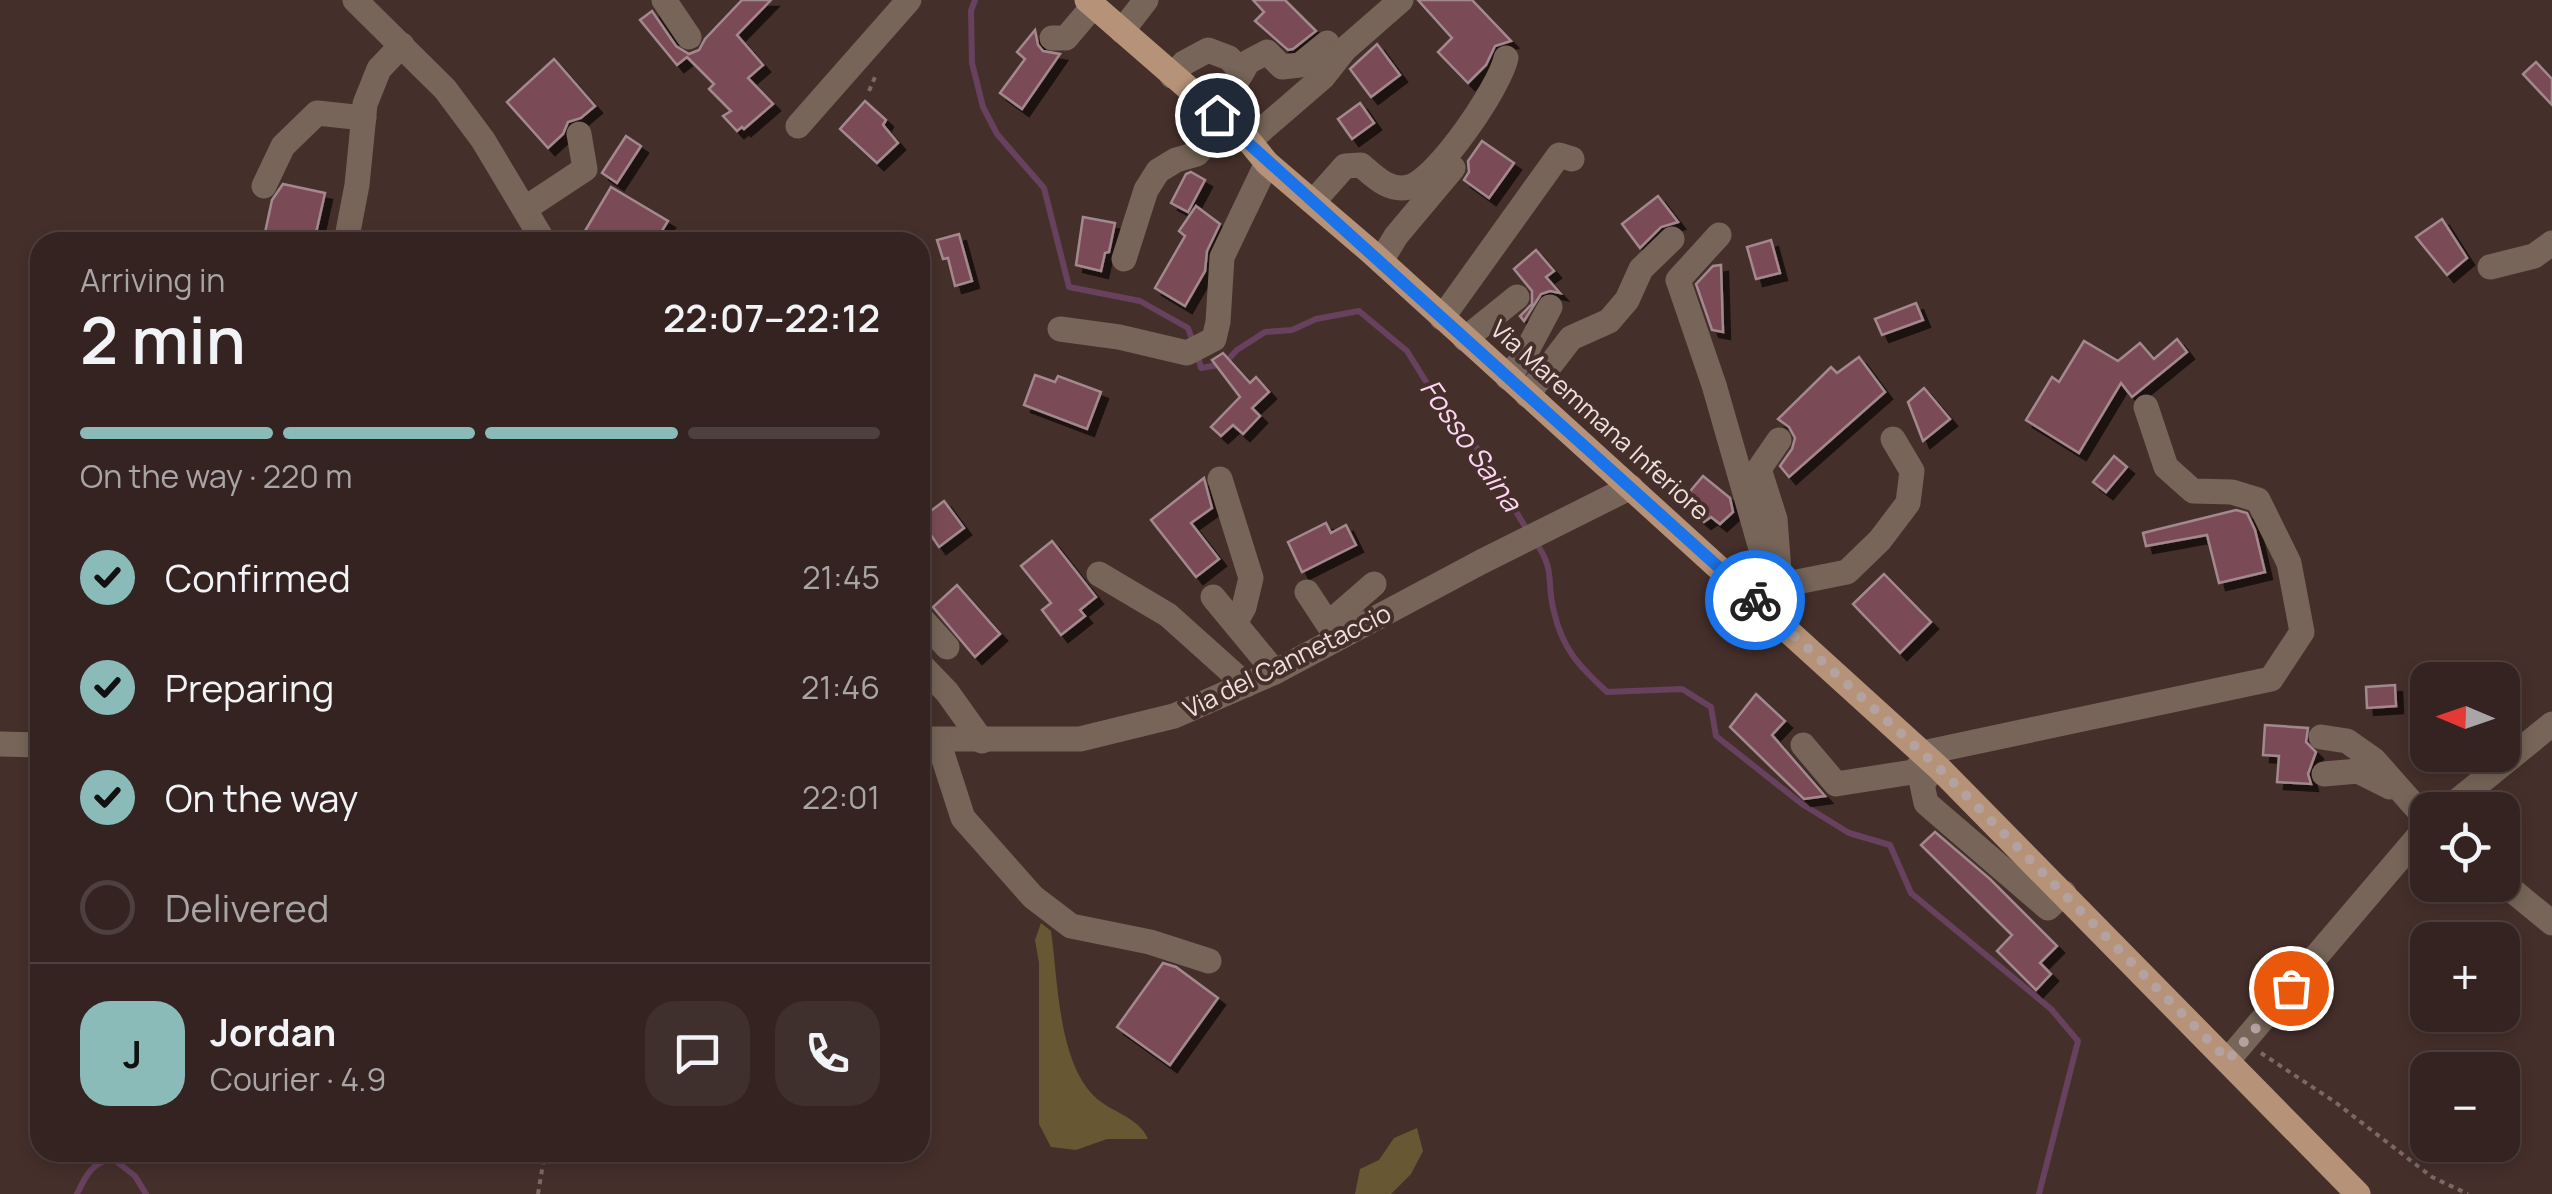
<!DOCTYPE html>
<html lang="en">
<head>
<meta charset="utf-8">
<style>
  body { margin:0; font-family:Manrope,sans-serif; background:#3f2f2d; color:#f1f3f6; height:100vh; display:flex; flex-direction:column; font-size:38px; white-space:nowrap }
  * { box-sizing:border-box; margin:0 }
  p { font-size:32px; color:#a9a4a5 }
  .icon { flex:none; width:55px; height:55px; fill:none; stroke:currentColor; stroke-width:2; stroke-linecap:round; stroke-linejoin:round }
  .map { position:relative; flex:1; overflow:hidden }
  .panel { position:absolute; left:30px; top:232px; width:900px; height:930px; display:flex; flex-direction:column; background:#342320; border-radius:30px; box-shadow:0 5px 15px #0003,0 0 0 2px #4e403e }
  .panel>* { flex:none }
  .needle { width:65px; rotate:272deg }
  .controls { position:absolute; left:2410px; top:662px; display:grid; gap:20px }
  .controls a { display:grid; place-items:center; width:110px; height:110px; border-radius:20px; background:#342320; box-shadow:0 5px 15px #0003,0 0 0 2px #4e403e; font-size:50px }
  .pin { position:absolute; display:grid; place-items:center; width:85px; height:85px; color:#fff; margin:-42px; border:5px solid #fff; border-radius:50%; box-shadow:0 2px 10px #0007 }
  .courier { position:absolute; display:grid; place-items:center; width:100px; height:100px; margin:-50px; border:8px solid #1a73e8; border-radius:50%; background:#fff; color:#222; box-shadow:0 2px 12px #0007 }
  .headline em { font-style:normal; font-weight:600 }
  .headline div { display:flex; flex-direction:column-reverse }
  .headline { display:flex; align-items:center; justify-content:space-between; height:170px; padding:0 50px }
  h1 { font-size:65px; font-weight:600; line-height:75px }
  .bar { display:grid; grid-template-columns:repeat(4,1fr); gap:15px 10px; align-content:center; height:120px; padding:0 50px }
  .bar i { height:12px; border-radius:8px; background:#4e403e }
  .bar .on { background:#8bbbb9 }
  .bar p { grid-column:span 4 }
  .line { display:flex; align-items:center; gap:25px; padding:0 50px; border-top:2px solid #4e403e }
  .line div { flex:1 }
  .round { display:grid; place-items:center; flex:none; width:105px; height:105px; border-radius:30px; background:#3f2f2d }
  ol { padding:0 50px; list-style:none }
  li { display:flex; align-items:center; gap:30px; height:110px }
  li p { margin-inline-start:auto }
  li .icon { padding:10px; border-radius:50%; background:#8bbbb9; color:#111; stroke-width:4 }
  li:last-child { color:#a9a4a5 }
  li i { width:55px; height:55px; border:5px solid #4e403e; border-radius:50% }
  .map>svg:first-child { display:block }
</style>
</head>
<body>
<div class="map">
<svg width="2552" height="1194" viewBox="0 0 2552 1194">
  <defs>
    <filter id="shadow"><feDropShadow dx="7" dy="7" stdDeviation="0" flood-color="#0009"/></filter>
  </defs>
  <rect width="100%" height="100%" fill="#452f2b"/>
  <g fill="#685733">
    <path d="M1041,923l10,8c7,49 7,129 43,165 16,16 45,21 54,43h-41l-31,11 -25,-3 -12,-23v-161l-4,-23z"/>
    <polygon points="1417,1128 1423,1151 1411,1174 1391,1194 1355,1194 1360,1169 1379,1160 1394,1138"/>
  </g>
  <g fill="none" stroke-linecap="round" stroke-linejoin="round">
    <g stroke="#67415d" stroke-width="6">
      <polyline points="975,0 971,11 972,63 983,107 997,134 1044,188 1069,287 1140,301 1188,328 1194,345"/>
      <polyline points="1198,357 1201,368 1224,364 1237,350 1265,332 1292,330 1316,319 1359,311 1407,351 1451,422 1490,461 1501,487 1529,533"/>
      <path d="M1536,543c20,28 10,39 18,69 9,38 25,54 53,80l75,-3 29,18 5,29 86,68 47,29 41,12 21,48 140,116 27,32 -39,153"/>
      <path d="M77,1194c9,-19 14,-30 35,-36l23,18 11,18"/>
    </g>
  </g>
  <g fill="#7a4b57" stroke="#a3898e" stroke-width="2.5" filter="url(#shadow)">
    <polygon points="742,0 771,0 737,35 763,65 748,78 773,104 744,129 742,127 737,131 723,116 731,111 709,89 714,84 687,57 677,65 640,20 652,11 676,46 689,54 699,50 705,39"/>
    <polygon points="1253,0 1285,0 1316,31 1293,49 1288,50 1255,21 1264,12"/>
    <polygon points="1418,0 1472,0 1511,41 1495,46 1486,65 1468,83 1438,52 1452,38"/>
    <polygon points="1035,30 1038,45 1043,51 1060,54 1022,109 1000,93 1025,59 1017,52"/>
    <polygon points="1377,44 1400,75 1371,97 1350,69"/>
    <polygon points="554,59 595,106 581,118 568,122 563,134 548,148 507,102"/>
    <polygon points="2536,62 2552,79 2552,105 2523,74"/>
    <polygon points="865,101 886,120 883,125 898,143 877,163 840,129"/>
    <polygon points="1360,103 1374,123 1352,139 1338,119"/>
    <polygon points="626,136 641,146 617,183 602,173"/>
    <polygon points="1482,141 1514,163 1489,198 1464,180 1469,172 1468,161"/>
    <polygon points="1191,172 1205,180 1188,212 1171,203 1186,174"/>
    <polygon points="283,184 325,193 314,242 263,242 272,200"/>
    <polygon points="611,187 668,221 655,242 594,242 582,236"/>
    <polygon points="1658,196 1678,222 1661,227 1640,248 1622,224"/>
    <polygon points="1196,206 1220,224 1207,251 1205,271 1185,306 1155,288 1185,236 1179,231"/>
    <polygon points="1083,217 1115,223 1109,252 1105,253 1101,271 1076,265"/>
    <polygon points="2442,219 2467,258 2447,275 2416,237"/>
    <polygon points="959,234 972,281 955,286 948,258 943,259 937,240"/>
    <polygon points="1771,240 1780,273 1756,279 1747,247"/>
    <polygon points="1536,250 1554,271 1546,277 1560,293 1550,291 1541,294 1524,321 1520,316 1532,304 1532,291 1514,269"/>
    <polygon points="1721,265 1723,332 1712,330 1696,284 1713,266"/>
    <polygon points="1916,303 1923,320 1882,335 1875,319"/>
    <polygon points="2177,339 2187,352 2132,397 2121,383 2079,453 2026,420 2052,377 2059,382 2084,341 2118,361 2140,343 2154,359"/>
    <polygon points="1223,353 1250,383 1256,377 1269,392 1252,408 1260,416 1243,434 1233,425 1221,436 1211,427 1240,397 1212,360"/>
    <polygon points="1859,357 1885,392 1789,477 1780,466 1792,449 1795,438 1789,427 1778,419 1831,367 1837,373"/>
    <polygon points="1035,375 1055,382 1058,376 1101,392 1087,429 1024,405"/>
    <polygon points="1924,388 1950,419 1923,441 1908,402"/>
    <polygon points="2114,456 2127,467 2106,492 2093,482"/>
    <polygon points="1703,476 1730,498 1733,512 1720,524 1711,517 1704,522 1681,502"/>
    <polygon points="1204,478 1212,508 1191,523 1219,559 1196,577 1151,520"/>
    <polygon points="944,501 964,528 939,547 920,519"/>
    <polygon points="2236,510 2247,513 2255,530 2265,572 2219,583 2207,535 2146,546 2143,533"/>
    <polygon points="1326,523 1331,533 1346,525 1356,545 1302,572 1288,542"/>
    <polygon points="1052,541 1096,597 1080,610 1085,616 1061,635 1042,610 1051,603 1021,566"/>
    <polygon points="1884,574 1931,622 1900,653 1853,604"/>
    <polygon points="957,585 1000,634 975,657 933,607"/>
    <polygon points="2395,685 2396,706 2367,708 2366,687"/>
    <polygon points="1756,694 1785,721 1772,735 1825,796 1804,799 1730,727"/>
    <polygon points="2265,725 2308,728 2306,742 2316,752 2308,774 2311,784 2277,782 2279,756 2263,755"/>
    <polygon points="1935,832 1990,879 2057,946 2040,963 2051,974 2036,990 1997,951 2012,935 1921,845"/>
    <polygon points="1163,963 1176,967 1218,998 1170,1065 1117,1027"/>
  </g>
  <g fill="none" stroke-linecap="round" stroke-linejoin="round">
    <g stroke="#7c6965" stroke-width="4" stroke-dasharray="5 5" stroke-linecap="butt">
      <polyline points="869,91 875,77"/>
      <polyline points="2261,1053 2335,1102 2432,1177 2468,1194"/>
      <polyline points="538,1194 545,1152"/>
    </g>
    <g stroke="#766558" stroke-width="25">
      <polyline points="355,0 445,89 483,140 544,242"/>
      <polyline points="664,0 689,37"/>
      <polyline points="1122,31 1146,0"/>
      <polyline points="1052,38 1066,38 1094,5"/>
      <polyline points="1172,76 1184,63 1208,50 1229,58 1242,72"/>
      <polyline points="1217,115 1248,62 1267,52 1282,67 1300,65 1327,43"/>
      <polyline points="798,126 909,0"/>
      <polyline points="1249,141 1323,77 1345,49 1401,0"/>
      <polyline points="264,186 283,146 317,113 364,118"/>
      <path d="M1313,202l32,-36 16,-1c14,12 28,27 48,22 29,-8 91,-101 97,-129"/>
      <polyline points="526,208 585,169 579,134"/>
      <polyline points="1719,235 1678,280 1714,385 1772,587"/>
      <polyline points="346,242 357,185 365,104 379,69 402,45"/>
      <polyline points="1124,259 1146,190 1158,171 1176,160 1197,154 1225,121"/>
      <polyline points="1381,261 1396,236 1453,168"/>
      <polyline points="2490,267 2534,256 2552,243"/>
      <polyline points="1442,318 1559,155 1572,159"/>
      <polyline points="1060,329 1119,337 1187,353 1214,339 1218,322 1222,257 1267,163"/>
      <polyline points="1465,339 1517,297"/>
      <polyline points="1508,378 1524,356 1550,307"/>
      <polyline points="1527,395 1571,338 1609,321 1627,300 1641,269 1672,239"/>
      <polyline points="1220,479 1251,578 1244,607 1235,623"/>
      <polyline points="1779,571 1775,519 1759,469 1779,440"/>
      <polyline points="1099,574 1168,615 1246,685"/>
      <polyline points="1307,592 1328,624 1374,584"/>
      <polyline points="1762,595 1772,587 1847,572 1880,540 1908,503 1912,471 1893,439"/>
      <polyline points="1213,597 1275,672"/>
      <polyline points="920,617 947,647"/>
      <polyline points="920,664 947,692 982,741"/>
      <polyline points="2321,737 2347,741 2374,760 2428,821"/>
      <polyline points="920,739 1080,739 1174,716 1275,672 1481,562 1631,487"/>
      <polyline points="938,741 963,818 1033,897 1071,926 1150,942 1209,961"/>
      <polyline points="0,744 40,745"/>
      <polyline points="1803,745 1836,784 1913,772 1928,758"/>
      <polyline points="1923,753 2271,679 2302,632 2289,563 2258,500 2232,492 2193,491 2166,467 2146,407"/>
      <polyline points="1936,765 1922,784 1926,803 2048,908 2064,893"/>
      <polyline points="2324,774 2358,771 2390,787"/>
      <polyline points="2446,810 2552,724"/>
      <polyline points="2502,882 2552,923"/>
      <polyline points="2228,1060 2428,825"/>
    </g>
    <polyline stroke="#b69378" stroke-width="25" points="1087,0 1249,141 1267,163 1371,252 1940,769 2358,1194"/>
  </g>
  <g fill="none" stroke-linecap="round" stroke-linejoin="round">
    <polyline stroke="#b3a29f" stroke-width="10" stroke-dasharray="0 18" points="1755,600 1940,769 2228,1060 2291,988"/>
    <polyline stroke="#1a73e8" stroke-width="12" points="1217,115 1755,600"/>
  </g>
  <g text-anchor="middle" stroke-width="8" stroke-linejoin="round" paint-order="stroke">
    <g font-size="25" fill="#eee0dd" stroke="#452f2b">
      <text transform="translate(1600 420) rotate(42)" y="9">Via Maremmana Inferiore</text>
      <text transform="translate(1287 661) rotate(-26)" y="9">Via del Cannetaccio</text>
    </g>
    <g font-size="28" font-style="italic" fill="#fdd5f2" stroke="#452f2b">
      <text transform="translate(1471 445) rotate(55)" y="10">Fosso Saina</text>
    </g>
  </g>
</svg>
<div class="controls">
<a><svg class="needle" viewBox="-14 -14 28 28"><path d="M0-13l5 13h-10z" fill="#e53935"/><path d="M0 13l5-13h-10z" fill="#a9a4a5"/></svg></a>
<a><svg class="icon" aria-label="locate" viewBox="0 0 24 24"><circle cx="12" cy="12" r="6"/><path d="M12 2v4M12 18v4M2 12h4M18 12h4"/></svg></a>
<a>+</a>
<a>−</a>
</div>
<div class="pin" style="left:2291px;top:988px;background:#ea580c"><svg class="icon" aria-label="bag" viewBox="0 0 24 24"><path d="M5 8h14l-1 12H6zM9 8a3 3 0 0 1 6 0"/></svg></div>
<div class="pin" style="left:1217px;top:115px;background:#1f2937"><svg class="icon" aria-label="home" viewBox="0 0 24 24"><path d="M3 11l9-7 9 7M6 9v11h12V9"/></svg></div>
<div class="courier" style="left:1755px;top:600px"><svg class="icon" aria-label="bike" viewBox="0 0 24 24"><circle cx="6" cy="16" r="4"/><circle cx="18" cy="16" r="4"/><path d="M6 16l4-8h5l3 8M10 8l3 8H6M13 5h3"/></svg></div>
<section class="panel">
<div class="headline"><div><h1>2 min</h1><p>Arriving in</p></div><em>22:07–22:12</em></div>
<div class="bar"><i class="on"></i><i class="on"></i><i class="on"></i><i></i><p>On the way · 220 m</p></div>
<ol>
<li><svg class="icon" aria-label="check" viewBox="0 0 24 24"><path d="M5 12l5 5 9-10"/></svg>Confirmed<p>21:45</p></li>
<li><svg class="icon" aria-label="check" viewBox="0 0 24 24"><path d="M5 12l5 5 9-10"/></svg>Preparing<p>21:46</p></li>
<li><svg class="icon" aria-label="check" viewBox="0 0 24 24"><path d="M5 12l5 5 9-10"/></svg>On the way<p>22:01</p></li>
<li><i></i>Delivered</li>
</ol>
<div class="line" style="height:180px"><b class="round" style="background:#8bbbb9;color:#111">J</b><div><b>Jordan</b><p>Courier · 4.9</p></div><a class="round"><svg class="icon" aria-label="chat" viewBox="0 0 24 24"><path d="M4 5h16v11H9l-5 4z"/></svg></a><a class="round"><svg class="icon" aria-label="phone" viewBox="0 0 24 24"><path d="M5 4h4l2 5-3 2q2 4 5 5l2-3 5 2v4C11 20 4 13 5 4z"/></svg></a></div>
</section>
</div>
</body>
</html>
